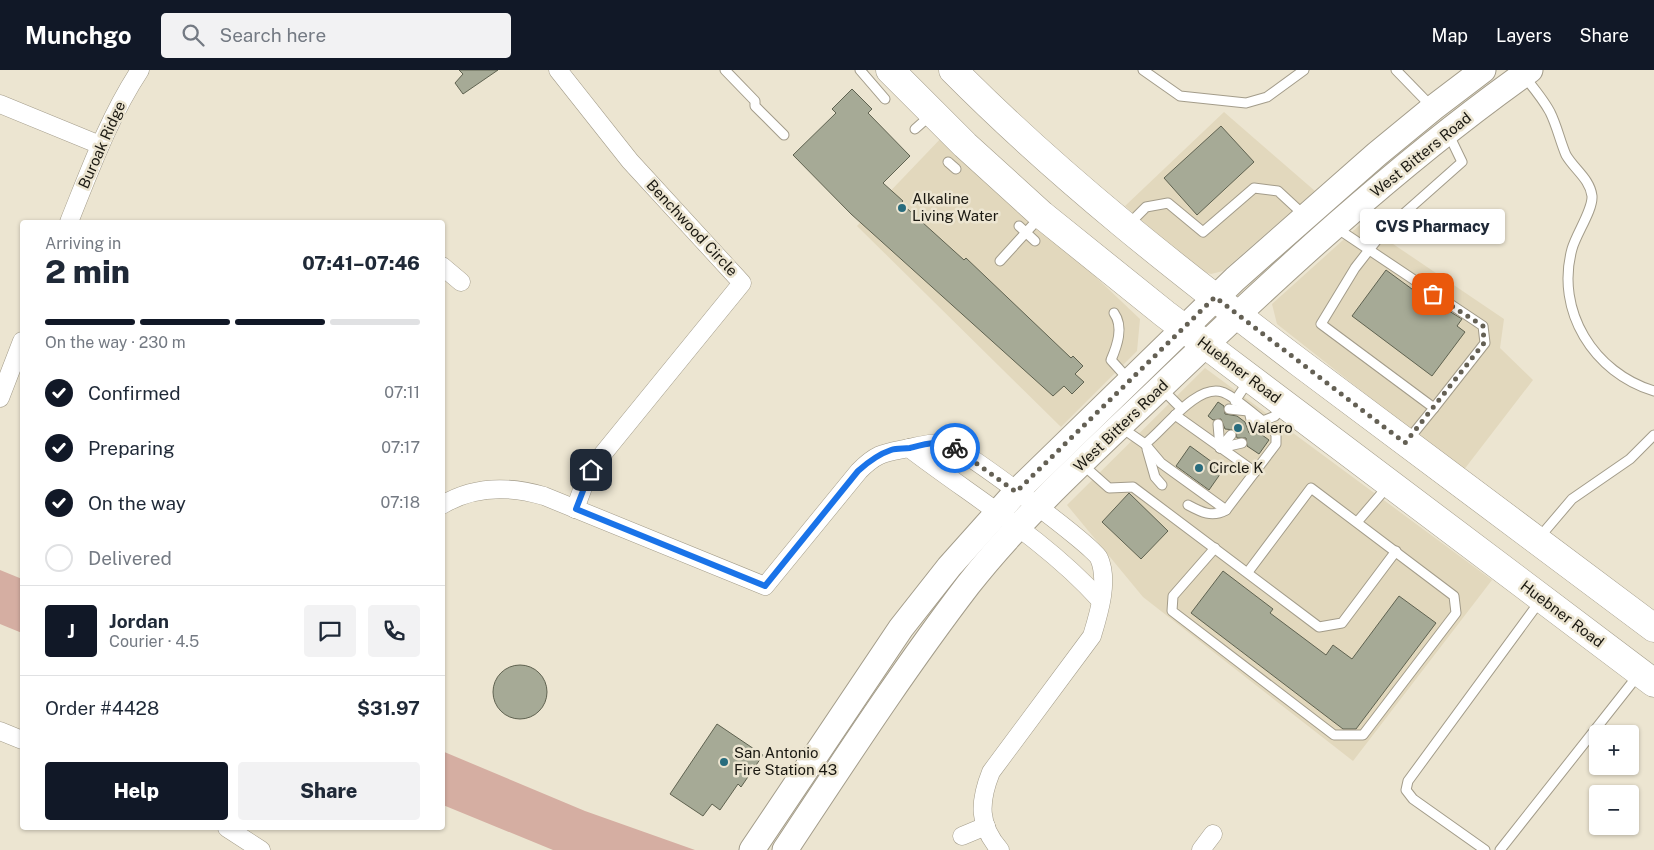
<!DOCTYPE html>
<html lang="en">
<head>
<meta charset="utf-8">
<style>
  body { margin:0; font-family:"Public Sans",sans-serif; background:#f2f2f3; color:#1f2937; height:100vh; display:flex; flex-direction:column; font-size:19px; white-space:nowrap }
  * { box-sizing:border-box; margin:0 }
  p { font-size:16px; color:#747a83 }
  .icon { flex:none; width:28px; height:28px; fill:none; stroke:currentColor; stroke-width:2; stroke-linecap:round; stroke-linejoin:round }
  .map { position:relative; flex:1; overflow:hidden }
  .details { position:absolute; left:20px; top:150px; width:425px; height:610px; display:flex; flex-direction:column; background:#fff; border-radius:5px; box-shadow:0 1px 4px #0004 }
  .details>* { flex:none }
  .fabs { position:absolute; left:1589px; top:655px; display:grid; gap:10px }
  .fabs a { display:grid; place-items:center; width:50px; height:50px; border-radius:5px; background:#fff; box-shadow:0 1px 4px #0004; font-size:25px }
  .pin { position:absolute; display:grid; place-items:center; width:42px; height:42px; color:#fff; margin:-21px; border-radius:10px; box-shadow:0 2px 8px #0006 }
  .courier { position:absolute; display:grid; place-items:center; width:50px; height:50px; margin:-25px; border:4px solid #1a73e8; border-radius:50%; background:#fff; color:#222; box-shadow:0 1px 6px #0007 }
  .bubble { position:absolute; height:35px; border-radius:5px; background:#fff; box-shadow:0 1px 4px #0004; font-size:16px; font-weight:800; line-height:35px; text-align:center }
  .summary em { font-style:normal; font-weight:800 }
  .summary div { display:flex; flex-direction:column-reverse }
  .summary { display:flex; align-items:center; justify-content:space-between; height:85px; padding:0 25px }
  h1 { font-size:32px; font-weight:800; line-height:38px }
  .bar { display:grid; grid-template-columns:repeat(4,1fr); gap:8px 5px; align-content:center; height:60px; padding:0 25px }
  .bar i { height:6px; border-radius:4px; background:#e0e1e3 }
  .bar .selected { background:#111827 }
  .bar p { grid-column:span 4 }
  .line { display:flex; align-items:center; gap:12px; padding:0 25px; border-top:1px solid #e0e1e3 }
  .line div { flex:1 }
  .round { display:grid; place-items:center; flex:none; width:52px; height:52px; border-radius:5px; background:#f2f2f3 }
  ol { padding:0 25px; list-style:none }
  li { display:flex; align-items:center; gap:15px; height:55px }
  li p { margin-inline-start:auto }
  li .icon { padding:5px; border-radius:50%; background:#111827; color:#fff; stroke-width:4 }
  li:last-child { color:#747a83 }
  li i { width:28px; height:28px; border:2px solid #e0e1e3; border-radius:50% }
  .action { display:flex; gap:10px; margin-top:auto; padding:10px 25px }
  .action a { flex:1; height:58px; border-radius:5px; background:#111827; color:#fff; font-size:20px; font-weight:800; line-height:58px; text-align:center }
  .action a+a { background:#f2f2f3; color:#1f2937 }
  header { display:flex; align-items:center; gap:30px; box-sizing:border-box; height:70px; padding:0 25px; background:#111827; color:#fff }
  header strong { font-size:24px }
  nav { display:flex; gap:28px; margin-inline-start:auto; font-size:18px }
  .search { width:350px; height:45px; background:#f2f2f3; display:flex; align-items:center; gap:12px; box-sizing:border-box; padding:0 18px; border-radius:5px; color:#747a83; font-size:19px }
  .map>svg:first-child { display:block }
</style>
</head>
<body>
<header>
<strong>Munchgo</strong>
<div class="search"><svg class="icon" aria-label="search" viewBox="0 0 24 24"><circle cx="10" cy="10" r="6"/><path d="M15 15l6 6"/></svg>Search here</div>
<nav><a>Map</a><a>Layers</a><a>Share</a></nav>
</header>
<div class="map">
<svg width="1654" height="780" viewBox="0 0 1654 780">
  <rect width="100%" height="100%" fill="#ece5d1"/>
  <g fill="#e2d8bd">
    <polygon points="1224,42 1315,121 1223,201 1211,204 1199,200 1125,136"/>
    <polygon points="945,64 1140,249 1137,281 1061,357 857,156"/>
    <polygon points="1362,153 1504,249 1500,278 1533,310 1463,401 1277,254 1272,234"/>
    <polygon points="1205,298 1492,510 1353,691 1143,527 1067,435"/>
  </g>
  <g fill="#d5aea2">
    <polygon points="0,500 22,509 22,563 0,554"/>
    <polygon points="442,681 585,741 695,780 553,780 443,735"/>
  </g>
  <g fill="#a6aa96" stroke="#5f6250">
    <polygon points="459,0 498,0 463,24 455,13 463,4"/>
    <polygon points="852,19 872,39 868,43 910,86 883,113 903,131 901,133 964,190 966,188 1071,288 1073,286 1083,296 1075,304 1084,312 1072,324 1064,316 1053,326 851,144 793,85 836,43 832,39"/>
    <polygon points="1221,56 1254,92 1197,145 1164,108"/>
    <polygon points="1386,200 1446,244 1449,241 1462,249 1457,256 1465,262 1432,306 1352,246"/>
    <polygon points="1218,332 1224,336 1225,344 1237,346 1245,352 1249,363 1254,364 1258,362 1269,370 1259,384 1247,376 1246,368 1237,368 1235,360 1225,359 1221,349 1213,350 1208,346"/>
    <polygon points="1190,376 1223,400 1209,420 1176,396"/>
    <polygon points="1129,423 1168,461 1141,489 1102,452"/>
    <polygon points="1223,501 1273,539 1270,543 1326,585 1333,575 1352,589 1399,526 1436,553 1356,659 1343,659 1191,543"/>
    <circle cx="520" cy="622" r="27"/>
    <polygon points="717,654 763,685 741,717 738,714 720,740 712,734 703,746 670,724"/>
  </g>
  <g fill="none" stroke-linecap="round" stroke-linejoin="round">
    <defs>
      <g id="lane">
        <polyline points="725,0 755,31 755,36 784,65"/>
        <polyline points="860,0 885,29"/>
        <polyline points="1143,0 1180,26 1246,33 1267,27 1304,0"/>
        <polyline points="1396,0 1432,37"/>
        <path d="M1523,5c10,12 20,24 27,37 7,14 10,29 16,43 8,14 24,24 26,41 1,14 -16,38 -20,53 -17,62 22,124 82,142"/>
        <polyline points="915,59 932,44"/>
        <polyline points="948,92 956,99"/>
        <polyline points="1128,155 1146,137 1168,133 1203,162 1254,118 1278,121 1305,146"/>
        <polyline points="1019,156 1035,171"/>
        <polyline points="1335,157 1483,256 1485,273 1434,338"/>
        <polyline points="1000,191 1040,147"/>
        <path d="M1114,243c10,14 3,33 -3,47l18,20"/>
        <polyline points="1162,319 1181,338"/>
        <polyline points="1235,331 1249,310"/>
        <polyline points="1229,339 1248,341"/>
        <polyline points="1249,341 1253,358"/>
        <polyline points="1175,345 1255,402"/>
        <polyline points="1218,354 1220,378"/>
        <path d="M1122,358l23,16c19,-14 51,-60 77,-52 11,3 31,22 41,29l12,-5 7,-9"/>
        <polyline points="1408,370 1434,338 1321,254 1355,198 1383,162 1462,92 1449,65"/>
        <polyline points="1145,374 1161,393 1226,440"/>
        <polyline points="1220,378 1242,373"/>
        <polyline points="1220,378 1231,365"/>
        <polyline points="1147,379 1155,407 1162,415"/>
        <polyline points="1082,394 1109,418 1133,417 1319,557 1342,553 1396,481"/>
        <path d="M1188,435c13,7 24,13 38,5l50,-66v-10l-13,-13"/>
        <polyline points="1358,451 1388,416"/>
        <polyline points="1538,469 1572,429 1630,389 1654,365"/>
        <polyline points="1215,478 1173,526 1172,541 1334,665 1363,665 1456,543 1454,526 1311,418 1248,502"/>
        <polyline points="1485,780 1413,729 1406,720 1408,711 1540,531"/>
        <polyline points="1500,780 1639,604"/>
      </g>
      <g id="street">
        <polyline points="558,0 630,91 742,213 602,385 585,412 575,439"/>
        <polyline points="0,34 100,75"/>
        <path d="M69,152c21,-52 40,-105 71,-152"/>
        <polyline points="442,196 461,212"/>
        <polyline points="0,328 22,271"/>
        <path d="M909,378c64,49 137,92 191,152"/>
        <path d="M442,435c33,-20 68,-19 102,-9l221,90 94,-115c19,-19 26,-18 50,-23 14,-3 24,-6 38,-4 12,2 148,103 152,114 10,23 0,55 -7,78l-101,136c-12,30 -13,53 9,78"/>
        <polyline points="0,661 22,670"/>
        <polyline points="227,758 261,780"/>
        <polyline points="962,766 986,756"/>
        <polyline points="1201,780 1213,764"/>
      </g>
      <g id="secondary">
        <polyline points="752,780 901,558 949,497 1017,421 1235,209 1377,84 1433,38 1483,0"/>
        <path d="M785,780c59,-89 118,-180 183,-265 54,-69 126,-134 190,-195 118,-113 238,-225 372,-320"/>
      </g>
      <g id="primary">
        <polyline points="890,0 965,75 1042,145 1165,244 1654,613"/>
        <path d="M953,0c107,108 227,202 347,293 118,89 236,177 354,265"/>
      </g>
    </defs>
    <use href="#lane" stroke="#a39c8a" stroke-width="11"/>
    <use href="#street" stroke="#a39c8a" stroke-width="19"/>
    <use href="#secondary" stroke="#a39c8a" stroke-width="27"/>
    <use href="#primary" stroke="#a39c8a" stroke-width="29"/>
    <use href="#lane" stroke="#fff" stroke-width="9"/>
    <use href="#street" stroke="#fff" stroke-width="18"/>
    <use href="#secondary" stroke="#fff" stroke-width="25"/>
    <use href="#primary" stroke="#fff" stroke-width="28"/>
  </g>
  <g fill="none" stroke-linecap="round" stroke-linejoin="round">
    <polyline stroke="#646054" stroke-width="5" stroke-dasharray="0 9" points="955,378 1016,422 1215,227 1405,373 1484,273 1483,256 1433,224"/>
    <path stroke="#1a73e8" stroke-width="6" d="M591,400l-15,39 189,77 93,-115c10,-9 21,-17 33,-21 6,-2 13,-1 19,-2 15,-4 31,-9 45,0"/>
  </g>
  <g fill="#286c7d" stroke="#ece5d1" stroke-width="2">
    <circle cx="902" cy="138" r="5"/>
    <circle cx="1238" cy="358" r="5"/>
    <circle cx="1199" cy="398" r="5"/>
    <circle cx="724" cy="692" r="5"/>
  </g>
  <g text-anchor="middle" stroke-width="5" stroke-linejoin="round" paint-order="stroke">
    <g font-size="15" fill="#1a1811" stroke="#ece5d1">
      <text transform="translate(102 75) rotate(-66)" y="5">Buroak Ridge</text>
      <text transform="translate(1421 85) rotate(-39)" y="5">West Bitters Road</text>
      <text transform="translate(692 158) rotate(47)" y="5">Benchwood Circle</text>
      <text transform="translate(1239 300) rotate(37)" y="5">Huebner Road</text>
      <text transform="translate(1121 356) rotate(-44)" y="5">West Bitters Road</text>
      <text transform="translate(1562 544) rotate(37)" y="5">Huebner Road</text>
    </g>
    <g font-size="15" fill="#1a1811" stroke="#ece5d1" text-anchor="start">
      <text x="912" y="134">Alkaline<tspan x="912" dy="17">Living Water</tspan></text>
      <text x="1248" y="363">Valero</text>
      <text x="1209" y="403">Circle K</text>
      <text x="734" y="688">San Antonio<tspan x="734" dy="17">Fire Station 43</tspan></text>
    </g>
  </g>
</svg>
<div class="fabs">
<a>+</a>
<a>−</a>
</div>
<div class="pin" style="left:1433px;top:224px;background:#ea580c"><svg class="icon" aria-label="bag" viewBox="0 0 24 24"><path d="M5 8h14l-1 12H6zM9 8a3 3 0 0 1 6 0"/></svg></div>
<div class="pin" style="left:591px;top:400px;background:#1f2937"><svg class="icon" aria-label="home" viewBox="0 0 24 24"><path d="M3 11l9-7 9 7M6 9v11h12V9"/></svg></div>
<div class="courier" style="left:955px;top:378px"><svg class="icon" aria-label="bike" viewBox="0 0 24 24"><circle cx="6" cy="16" r="4"/><circle cx="18" cy="16" r="4"/><path d="M6 16l4-8h5l3 8M10 8l3 8H6M13 5h3"/></svg></div>
<div class="bubble" style="left:1360px;top:139px;width:145px">CVS Pharmacy</div>
<section class="details">
<div class="summary"><div><h1>2 min</h1><p>Arriving in</p></div><em>07:41–07:46</em></div>
<div class="bar"><i class="selected"></i><i class="selected"></i><i class="selected"></i><i></i><p>On the way · 230 m</p></div>
<ol>
<li><svg class="icon" aria-label="check" viewBox="0 0 24 24"><path d="M5 12l5 5 9-10"/></svg>Confirmed<p>07:11</p></li>
<li><svg class="icon" aria-label="check" viewBox="0 0 24 24"><path d="M5 12l5 5 9-10"/></svg>Preparing<p>07:17</p></li>
<li><svg class="icon" aria-label="check" viewBox="0 0 24 24"><path d="M5 12l5 5 9-10"/></svg>On the way<p>07:18</p></li>
<li><i></i>Delivered</li>
</ol>
<div class="line" style="height:90px"><b class="round" style="background:#111827;color:#fff">J</b><div><b>Jordan</b><p>Courier · 4.5</p></div><a class="round"><svg class="icon" aria-label="chat" viewBox="0 0 24 24"><path d="M4 5h16v11H9l-5 4z"/></svg></a><a class="round"><svg class="icon" aria-label="phone" viewBox="0 0 24 24"><path d="M5 4h4l2 5-3 2q2 4 5 5l2-3 5 2v4C11 20 4 13 5 4z"/></svg></a></div>
<div class="line" style="height:65px"><div>Order #4428</div><b>$31.97</b></div>
<div class="action"><a>Help</a><a>Share</a></div>
</section>
</div>
</body>
</html>
